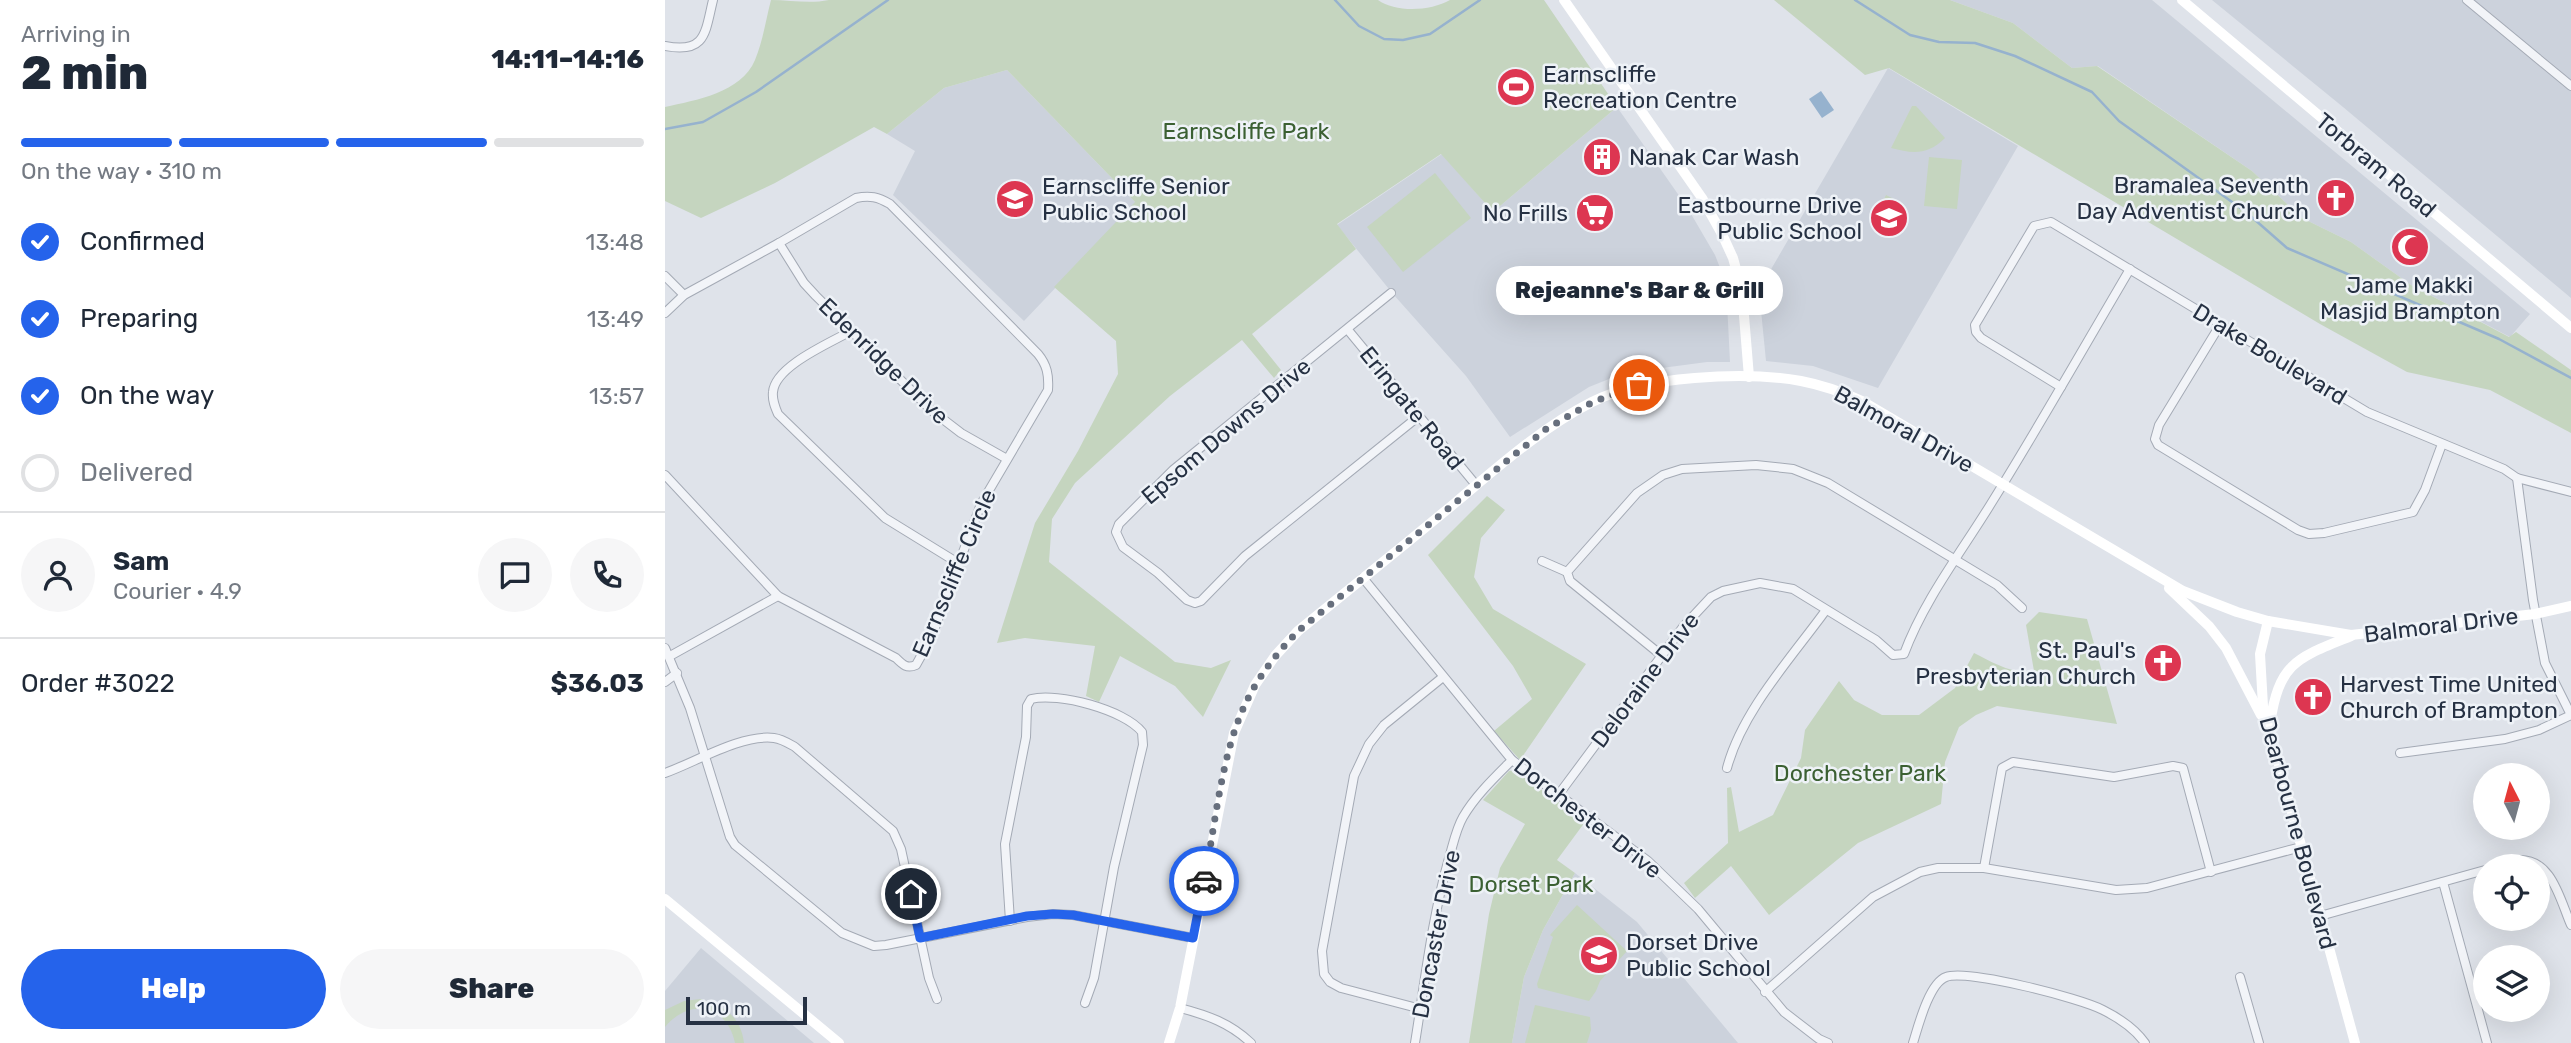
<!DOCTYPE html>
<html lang="en">
<head>
<meta charset="utf-8">
<style>
  body { margin:0; font-family:Rubik,sans-serif; background:#f6f6f7; color:#1f2937; height:100vh; display:flex; flex-direction:column; font-size:26px; white-space:nowrap }
  * { box-sizing:border-box; margin:0 }
  p { font-size:23px; color:#747a83 }
  .icon { flex:none; width:38px; height:38px; fill:none; stroke:currentColor; stroke-width:2; stroke-linecap:round; stroke-linejoin:round }
  .map { position:relative; flex:1; overflow:hidden }
  .details { display:flex; flex-direction:column; background:#fff; width:665px }
  .details>* { flex:none }
  .needle { width:46px; rotate:354deg }
  .tools { position:absolute; left:1808px; top:763px; display:grid; gap:14px }
  .tools a { display:grid; place-items:center; width:77px; height:77px; border-radius:50%; background:#fff; box-shadow:0 7px 28px #0002; font-size:35px }
  .scale { position:absolute; left:21px; bottom:18px; width:121px; box-sizing:border-box; padding-left:7px; border:4px solid #263143; border-top:0; font-size:19px; line-height:24px; white-space:nowrap; color:#263143; -webkit-text-stroke:5px #eef2f7; paint-order:stroke }
  .pin { position:absolute; display:grid; place-items:center; width:60px; height:60px; color:#fff; margin:-30px; border:4px solid #fff; border-radius:50%; box-shadow:0 2px 7px #0007 }
  .courier { position:absolute; display:grid; place-items:center; width:70px; height:70px; margin:-35px; border:5px solid #2563eb; border-radius:50%; background:#fff; color:#222; box-shadow:0 2px 9px #0007 }
  .bubble { position:absolute; height:49px; border-radius:24px; background:#fff; box-shadow:0 7px 28px #0002; font-size:23px; font-weight:800; line-height:49px; text-align:center }
  .headline em { font-style:normal; font-weight:800 }
  .headline div { display:flex; flex-direction:column-reverse }
  .headline { display:flex; align-items:center; justify-content:space-between; height:119px; padding:0 21px }
  h1 { font-size:46px; font-weight:800; line-height:52px }
  .bar { display:grid; grid-template-columns:repeat(4,1fr); gap:10px 7px; align-content:center; height:84px; padding:0 21px }
  .bar i { height:9px; border-radius:5px; background:#e0e1e3 }
  .bar .active { background:#2563eb }
  .bar p { grid-column:span 4 }
  .line { display:flex; align-items:center; gap:18px; padding:0 21px; border-top:2px solid #e0e1e3 }
  .line div { flex:1 }
  .round { display:grid; place-items:center; flex:none; width:74px; height:74px; border-radius:37px; background:#f6f6f7 }
  ol { padding:0 21px; list-style:none }
  li { display:flex; align-items:center; gap:21px; height:77px }
  li p { margin-inline-start:auto }
  li .icon { padding:7px; border-radius:50%; background:#2563eb; color:#fff; stroke-width:4 }
  li:last-child { color:#747a83 }
  li i { width:38px; height:38px; border:4px solid #e0e1e3; border-radius:50% }
  .button { display:flex; gap:14px; margin-top:auto; padding:14px 21px }
  .button a { flex:1; height:80px; border-radius:42px; background:#2563eb; color:#fff; font-size:28px; font-weight:800; line-height:80px; text-align:center }
  .button a+a { background:#f6f6f7; color:#1f2937 }
  main { display:flex; flex:1; min-height:0 }
  .map>svg:first-child { display:block }
</style>
</head>
<body>
<main>
<section class="details">
<div class="headline"><div><h1>2 min</h1><p>Arriving in</p></div><em>14:11–14:16</em></div>
<div class="bar"><i class="active"></i><i class="active"></i><i class="active"></i><i></i><p>On the way · 310 m</p></div>
<ol>
<li><svg class="icon" aria-label="check" viewBox="0 0 24 24"><path d="M5 12l5 5 9-10"/></svg>Confirmed<p>13:48</p></li>
<li><svg class="icon" aria-label="check" viewBox="0 0 24 24"><path d="M5 12l5 5 9-10"/></svg>Preparing<p>13:49</p></li>
<li><svg class="icon" aria-label="check" viewBox="0 0 24 24"><path d="M5 12l5 5 9-10"/></svg>On the way<p>13:57</p></li>
<li><i></i>Delivered</li>
</ol>
<div class="line" style="height:126px"><a class="round"><svg class="icon" aria-label="person" viewBox="0 0 24 24"><circle cx="12" cy="8" r="4"/><path d="M4 21q1-7 8-7t8 7"/></svg></a><div><b>Sam</b><p>Courier · 4.9</p></div><a class="round"><svg class="icon" aria-label="chat" viewBox="0 0 24 24"><path d="M4 5h16v11H9l-5 4z"/></svg></a><a class="round"><svg class="icon" aria-label="phone" viewBox="0 0 24 24"><path d="M5 4h4l2 5-3 2q2 4 5 5l2-3 5 2v4C11 20 4 13 5 4z"/></svg></a></div>
<div class="line" style="height:91px"><div>Order #3022</div><b>$36.03</b></div>
<div class="button"><a>Help</a><a>Share</a></div>
</section>
<div class="map">
<svg width="1906" height="1043" viewBox="0 0 1906 1043">
  <rect width="100%" height="100%" fill="#dfe3ea"/>
  <g fill="#ccd2dc">
    <polygon points="1285,0 1487,0 1865,314 1845,337 1746,285 1686,242 1637,218 1587,171 1433,66 1407,68 1348,23"/>
    <polygon points="1547,0 1906,0 1906,298 1678,107"/>
    <polygon points="1223,68 1353,146 1213,388 1148,366 1101,361 1094,290"/>
    <polygon points="342,70 471,203 359,321 228,195 250,151 222,134 279,88"/>
    <polygon points="952,107 1022,207 1050,255 1061,283 1065,362 1042,362 959,373 924,387 845,437 801,376 728,294 672,225 777,154 828,212"/>
    <polygon points="910,873 972,922 1073,1043 847,1043 859,977 878,930"/>
    <polygon points="36,948 149,1043 0,1043 0,991"/>
  </g>
  <g fill="#c5d5bf">
    <path d="M106,0c20,0 38,4 58,0h549c18,13 53,11 72,0h94l73,107 -124,105 -52,-58 -104,70 19,25 -104,85 29,36 -7,8 -32,-38 -72,56 -95,87 -23,36 -3,43 126,100 36,6 20,-8 -28,57 -28,-31 -55,-30 -21,46 -13,-6 9,-50 -70,-8 -28,5 38,-120 43,-72 40,-77 -2,-33 -62,-54 81,-85 -128,-132 -63,18 -57,46 -13,-7 -99,56 -74,35 -36,-17v-94c31,-7 76,-14 90,-47 8,-19 11,-41 16,-60z"/>
    <polygon points="1109,0 1285,0 1348,23 1407,68 1432,66 1587,171 1637,218 1686,242 1746,285 1844,337 1851,332 1906,370 1906,433 1825,390 1742,372 1655,324 1224,68 1200,75"/>
    <path d="M1247,106h4l29,32c-17,17 -32,16 -54,10z"/>
    <polygon points="1264,157 1297,160 1292,209 1259,206"/>
    <polygon points="770,173 806,218 738,272 702,227"/>
    <polygon points="1221,195 1239,204 1231,220 1213,211"/>
    <polygon points="822,496 840,510 816,538 809,577 828,609 921,664 855,760 829,731 867,699 848,666 763,555"/>
    <path d="M1374,612l48,7 30,105 -120,-18 -21,9 -17,12 -14,35 -4,42 -83,39 -89,72 -38,-49 -36,32 -11,-15 44,-40 -1,-55 4,-1 8,45 34,-17 28,-57 4,-28 34,-49 15,19 28,15h37l36,-27 19,-35c18,9 39,22 60,18l-8,-46z"/>
    <polygon points="850,770 920,822 892,860 910,873 878,930 859,977 847,1043 804,1043 824,914 835,868 860,824 818,800 844,771"/>
    <polygon points="912,905 962,951 935,981 931,991 924,1001 873,988 872,984 888,937 885,935"/>
    <path d="M35,999c24,6 41,18 44,44h-9c-8,-39 -46,-45 -70,-16v-17l19,-9z"/>
    <polygon points="870,1005 925,1017 926,1030 922,1043 860,1043"/>
  </g>
  <polygon fill="#96b2ce" points="1156,91 1169,110 1157,118 1144,99"/>
  <g fill="none" stroke-linecap="round" stroke-linejoin="round">
    <g stroke="#96b2ce" stroke-width="2.5">
      <polyline points="670,0 694,26 719,39 738,40 765,34 815,0"/>
      <polyline points="1190,0 1245,35 1274,42 1310,43 1350,56 1427,92 1454,121 1581,212 1622,248 1834,339 1906,378"/>
      <polyline points="0,129 38,122 91,92 223,0"/>
    </g>
    <defs>
      <g id="street">
        <polyline points="1802,0 1906,86"/>
        <path d="M0,46c41,8 40,-13 48,-46"/>
        <polyline points="114,243 139,283 151,296 266,410 296,433 342,459"/>
        <polyline points="0,276 19,295"/>
        <polyline points="726,293 508,470 454,524 451,532 458,547 493,573 522,600 530,603 536,601 580,556 754,416"/>
        <path d="M0,313l19,-18 95,-52 77,-45c14,-3 22,-1 34,6l148,150c9,11 11,21 10,36l-67,114 -50,134 -15,27c-9,4 -13,0 -20,-7l-118,-62 -113,-121"/>
        <polyline points="1555,325 1494,425 1490,439 1493,445 1633,530 1644,534 1659,533 1748,512 1760,490 1777,444"/>
        <polyline points="683,330 811,485"/>
        <path d="M186,331c-21,12 -76,35 -78,61 -1,8 2,15 5,22l107,104 73,45"/>
        <polyline points="1396,387 1316,338 1311,332 1310,325 1369,226 1386,222 1702,412 1839,469 1852,478 1906,492"/>
        <polyline points="1852,478 1868,600 1880,663 1906,715"/>
        <polyline points="877,561 902,572"/>
        <polyline points="698,578 847,760 983,861 1033,909 1119,1012 1154,1039 1163,1043"/>
        <polyline points="0,648 25,708 65,837 70,845 177,933 209,946 221,945 362,917 388,914 408,915 528,938"/>
        <polyline points="996,655 905,581 902,572 972,493 998,475 1017,469 1091,465 1128,469 1163,483 1332,585 1357,608"/>
        <polyline points="5,656 113,596"/>
        <polyline points="0,682 12,673"/>
        <polyline points="1735,753 1840,739 1874,730 1906,715"/>
        <path d="M1062,768c15,-57 65,-111 99,-158"/>
        <path d="M0,773c31,-11 76,-39 109,-35 8,1 14,5 21,9l98,84 8,18 28,129 8,21"/>
        <path d="M894,794l124,-167 28,-30 12,-6 37,-8 33,6 83,51 17,15 11,-1c20,-54 58,-103 88,-152 48,-77 92,-155 138,-233"/>
        <path d="M1832,866c6,-2 15,-6 21,-6 34,-2 42,40 53,65"/>
        <polyline points="1319,868 1337,768 1348,762 1449,777 1508,766 1518,768 1546,872"/>
        <polyline points="1778,882 1822,1043"/>
        <polyline points="1655,916 1820,870"/>
        <path d="M345,921l-5,-77 21,-107 1,-31 4,-7c27,-7 94,11 111,33l1,13 -29,122 -20,111 -9,25"/>
        <polyline points="1575,977 1594,1043"/>
        <polyline points="1100,992 1208,897 1255,872 1273,868 1319,868 1451,890 1482,888 1636,847"/>
        <path d="M515,1008c27,7 50,15 71,35"/>
        <polyline points="756,1009 676,988 665,982 659,974 657,951 689,776 704,744 719,725 778,677"/>
        <path d="M750,1043c10,-62 17,-125 34,-185 4,-13 7,-29 14,-41 12,-21 32,-40 49,-57"/>
        <path d="M1248,1043c5,-16 16,-60 33,-66 21,-8 134,21 157,33 16,8 32,19 42,33"/>
      </g>
    </defs>
    <use href="#street" stroke="#a4aab5" stroke-width="10"/>
    <use href="#street" stroke="#f2f4f8" stroke-width="8"/>
    <g stroke="#fff" stroke-width="10">
      <polyline points="899,0 1037,198 1057,234 1068,258 1077,291 1084,377"/>
      <polyline points="1517,0 1906,328"/>
      <polyline points="1504,588 1544,626 1561,648 1596,715"/>
      <polyline points="1603,621 1595,654 1598,706 1690,1043"/>
      <path d="M1605,724c9,-62 27,-66 81,-88"/>
      <polyline points="0,899 174,1043"/>
      <path d="M504,1043l11,-35 54,-275 21,-48 20,-29 23,-25c53,-43 105,-85 157,-128 43,-36 86,-75 137,-101 51,-26 153,-31 209,-21 21,4 41,11 61,20l321,190 54,21 31,9 83,14 184,-21 36,-8"/>
    </g>
  </g>
  <g fill="none" stroke-linecap="round" stroke-linejoin="round">
    <path stroke="#676f7d" stroke-width="7" stroke-dasharray="0 12.6" d="M539,881c11,-54 17,-123 39,-172 13,-30 33,-55 55,-78l248,-202 47,-27 46,-17"/>
    <polyline stroke="#2563eb" stroke-width="9" points="246,894 255,938 362,916 388,914 408,915 528,938 539,881"/>
  </g>
  <defs>
    <symbol id="stadium-disc" viewBox="-11 -11 22 22"><circle r="9.5" fill="#dd3651" stroke="#eef2f7"/><path d="M0-5a6.5 5 0 1 0 0 10a6.5 5 0 1 0 0-10ZM-3.5-1.8h7v3.6h-7Z" fill="#fff"/></symbol>
    <symbol id="building-disc" viewBox="-11 -11 22 22"><circle r="9.5" fill="#dd3651" stroke="#eef2f7"/><path d="M-4-6H4V6H1V3H-1V6H-4ZM-2.5-4.3h1.7v1.8h-1.7ZM.8-4.3h1.7v1.8H.8ZM-2.5-1h1.7V.8h-1.7ZM.8-1h1.7V.8H.8Z" fill="#fff"/></symbol>
    <symbol id="church-disc" viewBox="-11 -11 22 22"><circle r="9.5" fill="#dd3651" stroke="#eef2f7"/><path d="M-1.2-6h2.4v3.5h3.3v2.4h-3.3V6h-2.4V-.1h-3.3v-2.4h3.3Z" fill="#fff"/></symbol>
    <symbol id="school-disc" viewBox="-11 -11 22 22"><circle r="9.5" fill="#dd3651" stroke="#eef2f7"/><path d="M0-5L7-2L0 1L-7-2ZM-4 1L0 2.5L4 1V4Q0 6-4 4Z" fill="#fff"/></symbol>
    <symbol id="supermarket-disc" viewBox="-11 -11 22 22"><circle r="9.5" fill="#dd3651" stroke="#eef2f7"/><path d="M-6-5.5h2.5l.6 2H6L4.5 2H-2.5L-4.4-4H-6ZM-1.5 3.2a1.3 1.3 0 1 0 .1 0ZM3 3.2a1.3 1.3 0 1 0 .1 0Z" fill="#fff"/></symbol>
    <symbol id="mosque-disc" viewBox="-11 -11 22 22"><circle r="9.5" fill="#dd3651" stroke="#eef2f7"/><path d="M3.5-4.9A6 6 0 1 0 3.5 4.9A5 5 0 1 1 3.5-4.9Z" fill="#fff"/></symbol>
  </defs>
  <g fill-rule="evenodd">
    <use href="#stadium-disc" x="829" y="65" width="44" height="44"/>
    <use href="#building-disc" x="915" y="135" width="44" height="44"/>
    <use href="#church-disc" x="1649" y="176" width="44" height="44"/>
    <use href="#school-disc" x="328" y="177" width="44" height="44"/>
    <use href="#supermarket-disc" x="908" y="191" width="44" height="44"/>
    <use href="#school-disc" x="1202" y="196" width="44" height="44"/>
    <use href="#mosque-disc" x="1723" y="225" width="44" height="44"/>
    <use href="#church-disc" x="1476" y="641" width="44" height="44"/>
    <use href="#church-disc" x="1626" y="675" width="44" height="44"/>
    <use href="#school-disc" x="912" y="933" width="44" height="44"/>
  </g>
  <g text-anchor="middle" stroke-width="5" stroke-linejoin="round" paint-order="stroke">
    <g font-size="23" fill="#263143" stroke="#eef2f7" text-anchor="start">
      <text x="878" y="82">Earnscliffe<tspan x="878" dy="26">Recreation Centre</tspan></text>
      <text x="964" y="165">Nanak Car Wash</text>
      <text x="1644" y="193" text-anchor="end">Bramalea Seventh<tspan x="1644" dy="26">Day Adventist Church</tspan></text>
      <text x="377" y="194">Earnscliffe Senior<tspan x="377" dy="26">Public School</tspan></text>
      <text x="1197" y="213" text-anchor="end">Eastbourne Drive<tspan x="1197" dy="26">Public School</tspan></text>
      <text x="903" y="221" text-anchor="end">No Frills</text>
      <text x="1745" y="293" text-anchor="middle">Jame Makki<tspan x="1745" dy="26">Masjid Brampton</tspan></text>
      <text x="1471" y="658" text-anchor="end">St. Paul's<tspan x="1471" dy="26">Presbyterian Church</tspan></text>
      <text x="1675" y="692">Harvest Time United<tspan x="1675" dy="26">Church of Brampton</tspan></text>
      <text x="961" y="950">Dorset Drive<tspan x="961" dy="26">Public School</tspan></text>
    </g>
    <g font-size="23" fill="#3b6032" stroke="#eef2f7">
      <text x="581" y="139">Earnscliffe Park</text>
      <text x="1195" y="781">Dorchester Park</text>
      <text x="866" y="892">Dorset Park</text>
    </g>
    <g font-size="23" fill="#263143" stroke="#eef2f7">
      <text transform="translate(1711 165) rotate(40)" y="8">Torbram Road</text>
      <text transform="translate(1605 354) rotate(31)" y="8">Drake Boulevard</text>
      <text transform="translate(219 361) rotate(44)" y="8">Edenridge Drive</text>
      <text transform="translate(747 408) rotate(51)" y="8">Eringate Road</text>
      <text transform="translate(1239 429) rotate(29)" y="8">Balmoral Drive</text>
      <text transform="translate(561 431) rotate(-40)" y="8">Epsom Downs Drive</text>
      <text transform="translate(289 573) rotate(-67)" y="8">Earnscliffe Circle</text>
      <text transform="translate(1776 625) rotate(-7)" y="8">Balmoral Drive</text>
      <text transform="translate(980 680) rotate(-53)" y="8">Deloraine Drive</text>
      <text transform="translate(923 818) rotate(38)" y="8">Dorchester Drive</text>
      <text transform="translate(1633 833) rotate(75)" y="8">Dearbourne Boulevard</text>
      <text transform="translate(771 934) rotate(-79)" y="8">Doncaster Drive</text>
    </g>
  </g>
</svg>
<div class="tools">
<a><svg class="needle" viewBox="-14 -14 28 28"><path d="M0-13l5 13h-10z" fill="#e53935"/><path d="M0 13l5-13h-10z" fill="#747a83"/></svg></a>
<a><svg class="icon" aria-label="locate" viewBox="0 0 24 24"><circle cx="12" cy="12" r="6"/><path d="M12 2v4M12 18v4M2 12h4M18 12h4"/></svg></a>
<a><svg class="icon" aria-label="layers" viewBox="0 0 24 24"><path d="M12 4l9 5-9 5-9-5zM3 14l9 5 9-5"/></svg></a>
</div>
<div class="scale">100 m</div>
<div class="pin" style="left:974px;top:385px;background:#ea580c"><svg class="icon" aria-label="bag" viewBox="0 0 24 24"><path d="M5 8h14l-1 12H6zM9 8a3 3 0 0 1 6 0"/></svg></div>
<div class="pin" style="left:246px;top:894px;background:#1f2937"><svg class="icon" aria-label="home" viewBox="0 0 24 24"><path d="M3 11l9-7 9 7M6 9v11h12V9"/></svg></div>
<div class="courier" style="left:539px;top:881px"><svg class="icon" aria-label="car" viewBox="0 0 24 24"><path d="M5 17H2v-5l4-1 3-4h7l3 4 3 1v5h-3M9 17h6M6 11h13"/><circle cx="7" cy="17" r="2"/><circle cx="17" cy="17" r="2"/></svg></div>
<div class="bubble" style="left:831px;top:266px;width:287px">Rejeanne's Bar &amp; Grill</div>
</div>
</main>
</body>
</html>
